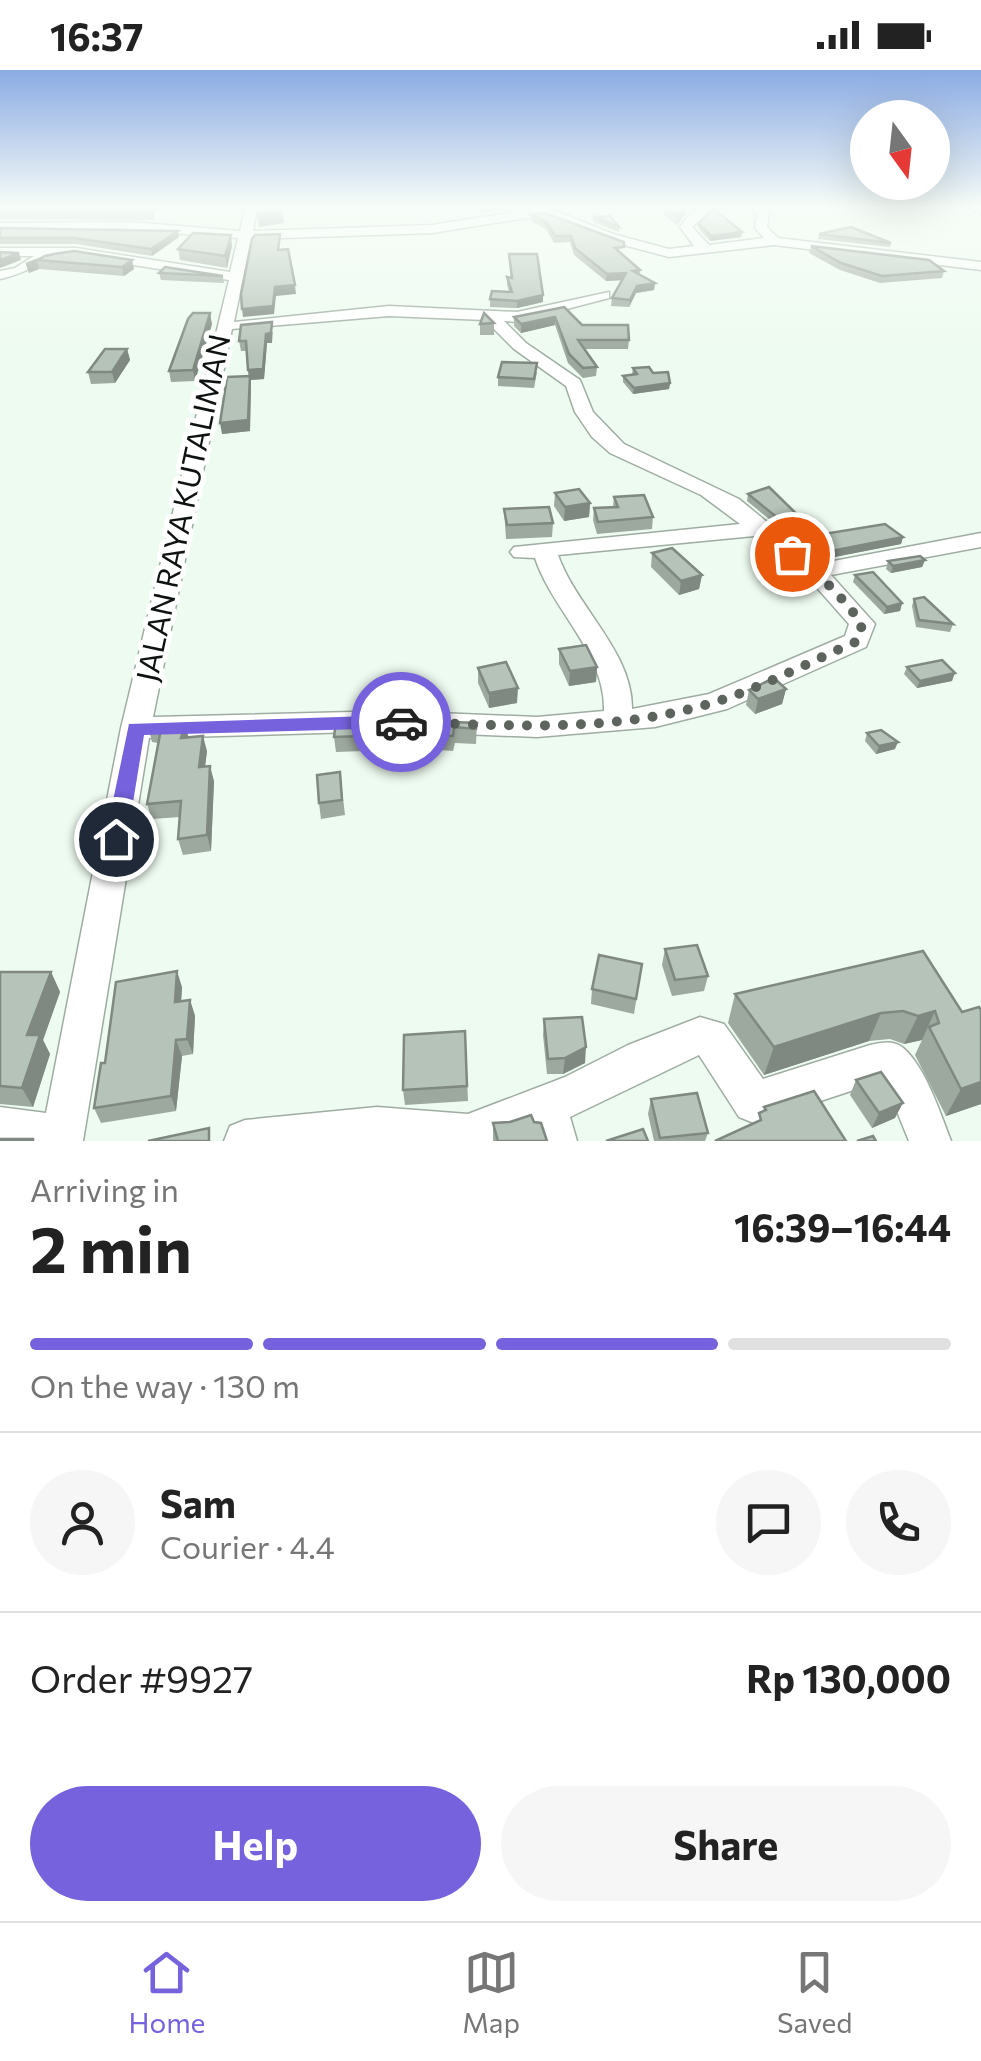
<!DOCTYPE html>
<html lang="en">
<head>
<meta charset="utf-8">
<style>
  body { margin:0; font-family:Commissioner,sans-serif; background:#f6f6f6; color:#222; height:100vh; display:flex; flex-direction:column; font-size:38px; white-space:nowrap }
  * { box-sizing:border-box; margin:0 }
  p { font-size:32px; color:#767676 }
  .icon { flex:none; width:55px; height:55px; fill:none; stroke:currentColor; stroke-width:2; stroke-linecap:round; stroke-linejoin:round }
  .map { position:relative; height:1071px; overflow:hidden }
  .sheet { display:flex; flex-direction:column; background:#fff; flex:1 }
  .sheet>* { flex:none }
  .needle { width:65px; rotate:165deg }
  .buttons { position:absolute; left:850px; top:30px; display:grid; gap:20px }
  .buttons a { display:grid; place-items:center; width:100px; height:100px; border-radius:50%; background:#fff; box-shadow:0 10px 40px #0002; font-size:50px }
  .pin { position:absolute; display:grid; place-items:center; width:85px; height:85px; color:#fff; margin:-42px; border:5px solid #fff; border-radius:50%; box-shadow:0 2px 10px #0007 }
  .courier { position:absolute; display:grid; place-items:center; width:100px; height:100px; margin:-50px; border:8px solid #7662dd; border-radius:50%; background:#fff; color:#222; box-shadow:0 2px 12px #0007 }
  .summary em { font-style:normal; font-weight:700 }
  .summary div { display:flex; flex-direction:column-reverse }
  .summary { display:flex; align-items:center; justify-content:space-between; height:170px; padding:0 30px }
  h1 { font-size:65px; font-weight:700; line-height:75px }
  .bar { display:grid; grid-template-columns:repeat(4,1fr); gap:15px 10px; align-content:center; height:120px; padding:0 30px }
  .bar i { height:12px; border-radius:8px; background:#e0e0e0 }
  .bar .selected { background:#7662dd }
  .bar p { grid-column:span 4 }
  .line { display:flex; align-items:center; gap:25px; padding:0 30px; border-top:2px solid #e0e0e0 }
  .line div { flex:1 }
  .round { display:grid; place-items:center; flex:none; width:105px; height:105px; border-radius:52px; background:#f6f6f6 }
  .primary-button { display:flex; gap:20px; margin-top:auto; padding:20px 30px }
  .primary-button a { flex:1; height:115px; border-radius:60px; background:#7662dd; color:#fff; font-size:40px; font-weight:700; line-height:115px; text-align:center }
  .primary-button a+a { background:#f6f6f6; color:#222 }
  .status { display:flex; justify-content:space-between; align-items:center; height:70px; padding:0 50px; background:#fff; direction:ltr }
  .status svg { height:28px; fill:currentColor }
  .tabs { display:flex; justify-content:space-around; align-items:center; height:140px; border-top:2px solid #e0e0e0; background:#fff; font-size:28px; color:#767676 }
  .tabs a { display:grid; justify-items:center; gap:5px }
  .tabs .selected { color:#7662dd }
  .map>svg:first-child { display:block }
</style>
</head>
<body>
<div class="status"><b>16:37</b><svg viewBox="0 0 49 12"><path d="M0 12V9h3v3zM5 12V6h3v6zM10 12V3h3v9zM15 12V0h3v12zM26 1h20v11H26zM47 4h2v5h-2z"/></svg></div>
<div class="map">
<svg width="981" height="1071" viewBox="0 0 981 1071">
  <rect width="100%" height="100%" fill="#eefbf0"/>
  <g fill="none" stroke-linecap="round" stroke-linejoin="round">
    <defs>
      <g id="minor">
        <path d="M246,136h12l-5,25 179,-6 114,-18 67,27 56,15 25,-3 -14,-19 9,-12 17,-8 4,7 -18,13 17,18 55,-7 -9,-10 2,-14 -12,-8h15l9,6 -2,15 11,11 203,24v8l-207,-25 -105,12 -64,-17 -60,-25 -113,18 -181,6 -17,83 155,-16 128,6 92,-20v6l-92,24 -13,-1 22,22 54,37 13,32 31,32 115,55 79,65 163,-31v14l-150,28 44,49 -9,23 -139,62 -72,18 -118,10 -147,-6 -241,7 -66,403h-83v-34l46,6 75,-385 108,-448 -153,-24c-31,0 -46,17 -76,23v-8l15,-3 19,-12h-34v-8h76l154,24 8,-34 -107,-8 -131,1v-8l131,-1 109,9zM389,246l96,4 29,29 52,37 9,26 17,25 18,16 91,42 39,29 -226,23 -4,5 4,5 21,1c17,52 71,96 69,153l-67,6 -147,-6 -237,6 79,-388zM754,466l64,53 31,35 -4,12 -136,58 -77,15c1,-57 -56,-102 -74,-154z"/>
        <path d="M700,947l24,7 39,55 107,-34c11,-2 22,-5 32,2 23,18 39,68 49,94h-42l-11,-27 -20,-32 -124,41 -15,-6 -40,-62 -129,62 7,24h-42l-3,-9 -24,9h-284l6,-15 15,-6 132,-13 91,7 97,-37 63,-32z"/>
      </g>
    </defs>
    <use href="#minor" stroke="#9faca2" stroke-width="3"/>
    <use href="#minor" fill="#fff" fill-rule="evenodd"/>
  </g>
  <g fill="#9da89e">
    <polygon points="0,136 36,141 45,137 36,136 161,136 152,144 154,144 155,150 0,149"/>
    <polygon points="665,136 686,136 685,144 677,155 664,145"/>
    <polygon points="958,136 981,136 981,146"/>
    <polygon points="531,145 623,184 640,200 640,205 655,213 654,220 636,223 629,237 611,236 612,228 622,210 606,211 574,185 570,172 554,173 546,159 531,151"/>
    <polygon points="593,147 619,157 619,162 593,152"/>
    <polygon points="698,153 742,162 741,167 710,171 698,158"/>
    <polygon points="0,158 179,167 152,186 76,174 0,174"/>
    <polygon points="819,164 891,173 890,177 818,169"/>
    <polygon points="232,176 227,198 180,190 178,179"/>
    <polygon points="811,176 944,201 942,208 880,213 840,200 809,183"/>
    <polygon points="509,184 543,225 543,232 517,238 490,237 490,229 509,222 507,215 507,207 511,207"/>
    <polygon points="45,186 132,190 134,199 124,206 39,199 29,203 26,194"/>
    <polygon points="165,197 223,206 224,213 161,210 159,203"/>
    <polygon points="564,237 582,255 629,270 628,279 584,279 597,297 596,306 583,308 568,293 555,255 521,263 514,256 514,247"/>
    <polygon points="494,253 494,265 480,265 480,254"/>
    <polygon points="212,254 195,311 171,312 169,301"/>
    <polygon points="273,262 272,273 267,273 264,309 251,310 250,361 222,364 249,306 247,281 241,281 239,271"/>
    <polygon points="127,279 130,290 115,313 91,314 88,302"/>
    <polygon points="633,298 653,303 670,313 669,319 633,324 623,312 623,306 632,304"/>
    <polygon points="537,302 534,318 498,316 498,307"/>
    <polygon points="555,423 590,433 589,447 564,451 554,436"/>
    <polygon points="748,424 818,465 903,467 901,474 819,490 747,431"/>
    <polygon points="614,427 653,447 652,459 597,464 593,450 594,438 613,437"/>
    <polygon points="504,439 553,453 552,467 506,469"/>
    <polygon points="652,483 702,505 699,519 679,525 651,497"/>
    <polygon points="925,490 922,497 891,503 886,499 888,491"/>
    <polygon points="855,505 902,533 900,541 884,544 853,512"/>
    <polygon points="914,529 953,554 950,562 916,557 912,536"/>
    <polygon points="559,579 597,597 596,612 569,616 559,594"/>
    <polygon points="907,597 952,611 917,618 904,604"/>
    <polygon points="478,598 517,633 489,638 478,613"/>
    <polygon points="786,619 782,634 755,644 746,635 749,620"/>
    <polygon points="364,650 366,665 365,681 336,682 334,667"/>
    <polygon points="477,653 476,674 455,673 453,681 427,679 426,664"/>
    <polygon points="185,655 189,668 207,681 205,696 214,711 211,781 183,785 178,769 180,747 152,749 147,734 158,673 152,672 148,656"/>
    <polygon points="867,663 895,679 876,684 865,671"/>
    <polygon points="340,702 345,745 321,749 319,733"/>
    <polygon points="665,879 708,906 704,921 672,926 662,895"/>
    <polygon points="642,894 634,944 591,934 592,919"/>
    <polygon points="0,902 51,902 60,922 43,970 50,984 33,1037 0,1034"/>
    <polygon points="182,917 181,931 190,930 195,946 193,984 182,986 176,1041 101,1053 94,1038 105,993"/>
    <polygon points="735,924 962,942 981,940 981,1034 946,1046 915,985 922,970 904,974 890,969 869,971 764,1005 728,953"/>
    <polygon points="544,949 585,993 563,1004 547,1004 543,965"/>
    <polygon points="465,961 468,1031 405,1035 403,1020"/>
    <polygon points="856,1010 895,1048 872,1058 850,1025"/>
    <polygon points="651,1029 708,1063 705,1071 654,1071 648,1044"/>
    <polygon points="534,1052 547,1071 493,1071 493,1053"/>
  </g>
  <g fill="#7f8881">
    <polygon points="153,136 161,136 152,144 145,143"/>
    <polygon points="277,136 277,141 282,140 284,153 259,157 257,143"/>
    <polygon points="491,136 521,136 481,143 481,138"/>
    <polygon points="686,136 685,144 677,155 678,146"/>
    <polygon points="178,161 179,167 152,186 151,179"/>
    <polygon points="742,162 741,167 710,171 711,166"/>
    <polygon points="231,165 232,176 227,198 225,186"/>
    <polygon points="19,183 21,190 0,198 0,190"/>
    <polygon points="37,190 39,199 29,203 26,194"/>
    <polygon points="132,190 134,199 124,206 122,197"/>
    <polygon points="626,203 625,210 606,211 607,204"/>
    <polygon points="655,213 654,220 636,223 629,237 630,230 637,216"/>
    <polygon points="295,215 296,224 276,226 274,244 243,247 242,239 275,217"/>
    <polygon points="543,225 543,232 517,238 517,231"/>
    <polygon points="210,243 212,254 195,311 193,300"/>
    <polygon points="555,247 555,255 521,263 521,254"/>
    <polygon points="272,252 272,273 267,273 264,309 251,310 250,361 222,364 220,353 249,310 248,300"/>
    <polygon points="127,279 130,290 115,313 112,302"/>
    <polygon points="670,313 669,319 633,324 634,318"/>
    <polygon points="590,433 589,447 564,451 565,437"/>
    <polygon points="903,467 901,474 819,490 821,483"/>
    <polygon points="925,490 922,497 891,503 893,496"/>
    <polygon points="702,505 699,519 679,525 681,511"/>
    <polygon points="902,533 900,541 884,544 887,537"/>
    <polygon points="597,597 596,612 569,616 570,601"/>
    <polygon points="955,603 952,611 917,618 920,611"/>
    <polygon points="518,618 517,633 489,638 489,623"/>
    <polygon points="786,619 782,634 755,644 758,629"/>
    <polygon points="364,650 366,665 365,681 363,666"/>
    <polygon points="185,655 189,671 181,668"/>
    <polygon points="203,666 207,681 203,713 199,697"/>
    <polygon points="898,672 895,679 876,684 879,676"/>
    <polygon points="210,696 214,711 211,781 207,765"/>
    <polygon points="177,901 182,917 180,948 175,932"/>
    <polygon points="51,902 60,922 43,970 50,984 33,1037 22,1018 27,965"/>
    <polygon points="190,930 195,946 193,984 187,969"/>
    <polygon points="935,941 922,970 904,974 918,946"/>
    <polygon points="881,943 869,971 764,1005 774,977"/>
    <polygon points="176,970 182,986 176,1041 171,1026"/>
    <polygon points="586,977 585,993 563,1004 565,988"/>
    <polygon points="981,1012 981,1034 946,1046 961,1019"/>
    <polygon points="903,1033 895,1048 872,1058 879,1043"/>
  </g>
  <g fill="#b6c3b8" stroke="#7f8881" stroke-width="2.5">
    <polygon points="0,136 16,136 36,141 46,136 153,136 145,143 154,144 0,143"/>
    <polygon points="258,136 275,136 275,140 282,140 257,143"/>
    <polygon points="665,136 685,136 678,146"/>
    <polygon points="714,139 742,162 711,166 698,153"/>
    <polygon points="545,143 624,172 624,177 615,178 640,200 633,201 655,213 637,216 630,230 612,228 626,203 607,204 575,178 571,166 555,166 546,152 531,145"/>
    <polygon points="610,146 619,157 593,147"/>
    <polygon points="851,157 891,173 819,164"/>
    <polygon points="0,158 178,161 151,179 74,168 0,168"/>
    <polygon points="193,163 231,165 225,186 178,179"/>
    <polygon points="280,164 278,180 288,179 295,215 275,217 273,236 242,239 241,224 252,169 255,165"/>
    <polygon points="811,176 929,190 944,201 882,206 841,193"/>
    <polygon points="74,181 132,190 122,197 37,190 26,194 37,190 45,186 54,184"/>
    <polygon points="0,182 19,183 0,190"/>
    <polygon points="509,184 537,184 543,225 517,231 490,229 492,221 512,222 507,207 512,208"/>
    <polygon points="165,197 223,206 159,203"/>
    <polygon points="564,237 582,255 628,255 629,270 578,270 597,297 583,298 569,284 555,247 521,254 514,247"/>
    <polygon points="193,243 210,243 193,300 169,301 188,249"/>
    <polygon points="484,243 494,253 480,254"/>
    <polygon points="272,252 271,263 266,264 263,299 248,300 246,271 239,271 241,255"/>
    <polygon points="105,279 127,279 112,302 88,302"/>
    <polygon points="502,292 537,293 534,309 498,307"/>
    <polygon points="649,297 653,303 668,302 670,313 634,318 623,306 637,304 633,298"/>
    <polygon points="250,306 248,350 220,353 227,307"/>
    <polygon points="769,417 818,465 885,454 903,467 821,483 748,424"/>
    <polygon points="579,419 590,433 565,437 555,423"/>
    <polygon points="644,425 653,447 598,452 594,438 618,437 614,427"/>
    <polygon points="549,437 553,453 507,455 504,439"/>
    <polygon points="672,478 702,505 681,511 652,483"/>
    <polygon points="920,486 925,490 893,496 888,491"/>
    <polygon points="873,502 902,533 887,537 855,505"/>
    <polygon points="924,527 953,554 919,550 914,529"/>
    <polygon points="586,575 597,597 570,601 559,579"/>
    <polygon points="942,590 955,603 920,611 907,597"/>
    <polygon points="506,592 518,618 489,623 478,598"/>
    <polygon points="774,608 786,619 758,629 749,620"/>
    <polygon points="364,650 363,666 334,667 336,651"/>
    <polygon points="429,651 477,653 476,659 454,657 453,666 426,664"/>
    <polygon points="185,655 181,668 203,666 199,697 210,696 207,765 178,769 181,731 147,734 161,659 148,656"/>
    <polygon points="881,660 898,672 879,676 867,663"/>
    <polygon points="340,702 342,730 319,733 317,705"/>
    <polygon points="697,875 708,906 675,910 665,879"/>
    <polygon points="923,881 962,942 979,937 981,940 981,1012 961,1019 929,957 939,953 935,941 918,946 903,941 881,943 774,977 735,924"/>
    <polygon points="599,885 642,894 636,929 592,919"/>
    <polygon points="177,901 175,932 190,930 187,969 176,970 171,1026 94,1038 101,993 105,993 116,912"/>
    <polygon points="0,902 51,902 27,965 40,965 22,1018 0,1016"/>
    <polygon points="582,947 586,977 565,988 548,989 544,949"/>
    <polygon points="465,961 467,1016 403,1020 404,965"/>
    <polygon points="881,1002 903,1033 879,1043 856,1010"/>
    <polygon points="814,1021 846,1071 715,1071 761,1050 759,1043 766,1040 764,1037"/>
    <polygon points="697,1023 708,1063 660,1068 651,1029"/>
    <polygon points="531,1045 534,1052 541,1053 547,1071 498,1071 493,1053 510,1052"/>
    <polygon points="209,1058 209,1071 148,1071"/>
    <polygon points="643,1059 648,1071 606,1071"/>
    <polygon points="873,1066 876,1071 857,1071"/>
    <rect x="0" y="1069" width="33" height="2"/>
  </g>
  <linearGradient id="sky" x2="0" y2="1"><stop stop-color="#8babe3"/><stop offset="0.48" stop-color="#f7fdf8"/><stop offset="1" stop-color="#f7fdf8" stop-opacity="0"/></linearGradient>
  <rect width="981" height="286" fill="url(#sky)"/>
  <polygon fill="#7662dd" points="401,645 410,652 401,658 144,665 127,769 116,777 105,769 129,654"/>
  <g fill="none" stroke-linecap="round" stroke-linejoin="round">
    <path stroke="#5d645e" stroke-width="10" stroke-dasharray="0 18" d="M401,652c104,3 213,12 314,-20 49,-15 96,-41 143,-61l4,-17c-20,-27 -43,-51 -70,-70"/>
  </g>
  <g text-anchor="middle" stroke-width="10" stroke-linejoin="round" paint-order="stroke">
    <g font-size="30" fill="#0f1310" stroke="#fff">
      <text transform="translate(184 438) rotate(-78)" y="10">JALAN RAYA KUTALIMAN</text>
    </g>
  </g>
</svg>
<div class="buttons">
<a><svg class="needle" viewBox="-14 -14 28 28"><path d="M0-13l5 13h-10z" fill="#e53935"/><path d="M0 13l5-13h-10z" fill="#767676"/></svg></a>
</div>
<div class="pin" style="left:792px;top:484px;background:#ea580c"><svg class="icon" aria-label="bag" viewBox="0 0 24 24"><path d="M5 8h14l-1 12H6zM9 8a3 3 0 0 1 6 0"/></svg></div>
<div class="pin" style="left:116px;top:769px;background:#1f2937"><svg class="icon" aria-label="home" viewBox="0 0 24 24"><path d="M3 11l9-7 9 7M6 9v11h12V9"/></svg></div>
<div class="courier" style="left:401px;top:652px"><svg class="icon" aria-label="car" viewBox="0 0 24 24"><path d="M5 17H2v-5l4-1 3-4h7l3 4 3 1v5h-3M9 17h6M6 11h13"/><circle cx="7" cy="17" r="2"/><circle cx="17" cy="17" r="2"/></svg></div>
</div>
<section class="sheet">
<div class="summary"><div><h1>2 min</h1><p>Arriving in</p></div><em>16:39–16:44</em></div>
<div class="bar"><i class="selected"></i><i class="selected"></i><i class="selected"></i><i></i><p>On the way · 130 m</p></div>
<div class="line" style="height:180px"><a class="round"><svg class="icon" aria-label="person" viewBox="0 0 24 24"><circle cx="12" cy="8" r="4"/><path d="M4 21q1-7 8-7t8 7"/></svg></a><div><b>Sam</b><p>Courier · 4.4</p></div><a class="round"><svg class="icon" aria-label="chat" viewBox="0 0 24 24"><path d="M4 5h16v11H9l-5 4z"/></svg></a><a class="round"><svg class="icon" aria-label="phone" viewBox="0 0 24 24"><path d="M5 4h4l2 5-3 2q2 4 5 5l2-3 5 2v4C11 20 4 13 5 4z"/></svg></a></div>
<div class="line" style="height:130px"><div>Order #9927</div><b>Rp 130,000</b></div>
<div class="primary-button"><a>Help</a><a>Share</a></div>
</section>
<nav class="tabs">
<a class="selected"><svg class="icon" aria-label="home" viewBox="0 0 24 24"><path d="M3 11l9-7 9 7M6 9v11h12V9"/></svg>Home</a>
<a><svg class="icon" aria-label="map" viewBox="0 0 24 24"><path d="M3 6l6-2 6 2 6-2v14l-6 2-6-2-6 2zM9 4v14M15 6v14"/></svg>Map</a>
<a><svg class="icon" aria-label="saved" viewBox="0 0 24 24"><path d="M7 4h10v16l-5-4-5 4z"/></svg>Saved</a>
</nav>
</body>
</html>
